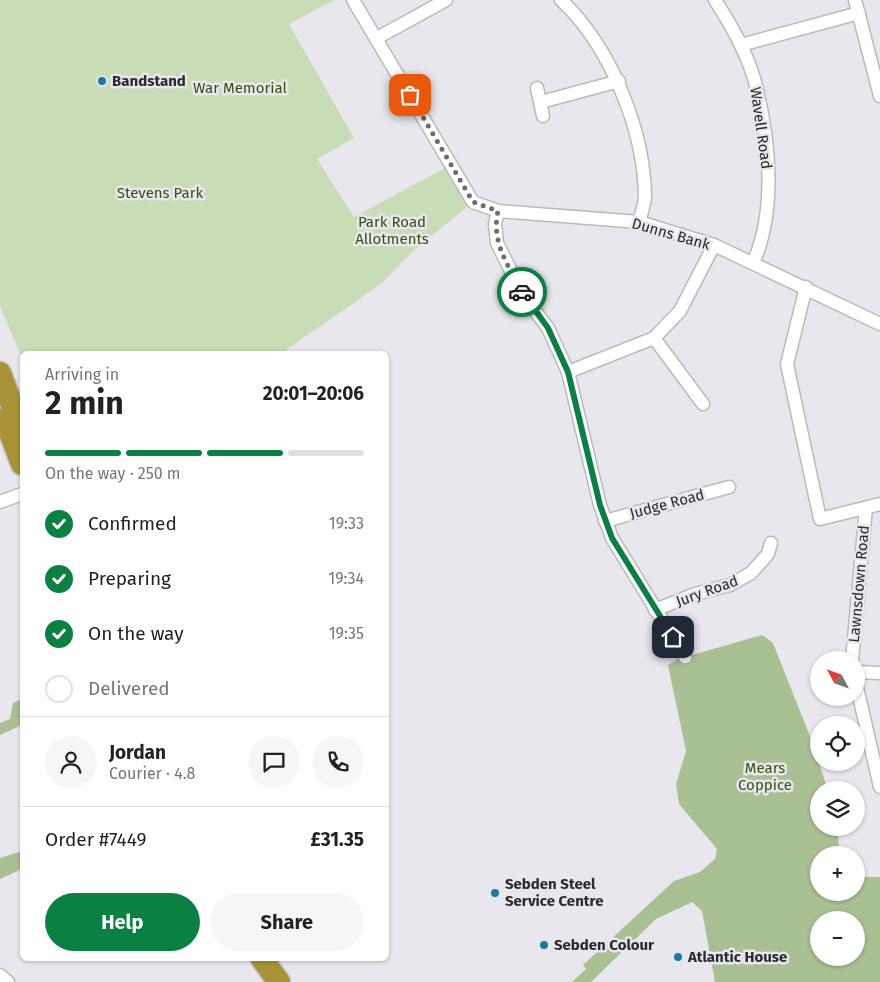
<!DOCTYPE html>
<html lang="en">
<head>
<meta charset="utf-8">
<style>
  body { margin:0; font-family:"Fira Sans",sans-serif; background:#f6f6f6; color:#222; height:100vh; display:flex; flex-direction:column; font-size:19px; white-space:nowrap }
  * { box-sizing:border-box; margin:0 }
  p { font-size:16px; color:#767676 }
  .icon { flex:none; width:28px; height:28px; fill:none; stroke:currentColor; stroke-width:2; stroke-linecap:round; stroke-linejoin:round }
  .map { position:relative; flex:1; overflow:hidden }
  .sheet { position:absolute; left:20px; top:351px; width:369px; height:610px; display:flex; flex-direction:column; background:#fff; border-radius:8px; box-shadow:0 1px 4px #0004 }
  .sheet>* { flex:none }
  .needle { width:32px; rotate:311deg }
  .controls { position:absolute; left:810px; top:651px; display:grid; gap:10px }
  .controls a { display:grid; place-items:center; width:55px; height:55px; border-radius:50%; background:#fff; box-shadow:0 1px 4px #0004; font-size:25px }
  .pin { position:absolute; display:grid; place-items:center; width:42px; height:42px; color:#fff; margin:-21px; border-radius:10px; box-shadow:0 2px 8px #0006 }
  .courier { position:absolute; display:grid; place-items:center; width:50px; height:50px; margin:-25px; border:4px solid #0b8043; border-radius:50%; background:#fff; color:#222; box-shadow:0 1px 6px #0007 }
  .head em { font-style:normal; font-weight:700 }
  .head div { display:flex; flex-direction:column-reverse }
  .head { display:flex; align-items:center; justify-content:space-between; height:85px; padding:0 25px }
  h1 { font-size:32px; font-weight:700; line-height:38px }
  .bar { display:grid; grid-template-columns:repeat(4,1fr); gap:8px 5px; align-content:center; height:60px; padding:0 25px }
  .bar i { height:6px; border-radius:4px; background:#e0e0e0 }
  .bar .current { background:#0b8043 }
  .bar p { grid-column:span 4 }
  .line { display:flex; align-items:center; gap:12px; padding:0 25px; border-top:1px solid #e0e0e0 }
  .line div { flex:1 }
  .round { display:grid; place-items:center; flex:none; width:52px; height:52px; border-radius:26px; background:#f6f6f6 }
  ol { padding:0 25px; list-style:none }
  li { display:flex; align-items:center; gap:15px; height:55px }
  li p { margin-inline-start:auto }
  li .icon { padding:5px; border-radius:50%; background:#0b8043; color:#fff; stroke-width:4 }
  li:last-child { color:#767676 }
  li i { width:28px; height:28px; border:2px solid #e0e0e0; border-radius:50% }
  .button { display:flex; gap:10px; margin-top:auto; padding:10px 25px }
  .button a { flex:1; height:58px; border-radius:30px; background:#0b8043; color:#fff; font-size:20px; font-weight:700; line-height:58px; text-align:center }
  .button a+a { background:#f6f6f6; color:#222 }
  .map>svg:first-child { display:block }
</style>
</head>
<body>
<div class="map">
<svg width="880" height="982" viewBox="0 0 880 982">
  <rect width="100%" height="100%" fill="#e7e7ed"/>
  <polygon fill="#c8dcb5" points="0,0 334,0 289,24 354,138 317,159 354,217 445,168 467,207 413,251 381,284 280,354 22,354 22,358 0,306"/>
  <g fill="#a9c093" fill-rule="evenodd">
    <path d="M762,635l11,8 38,96 17,51h-9v38h19l1,27h-20v37h37v-15h24v105h-165l-13,-71 -10,-9 -36,17 -65,63h-19l14,-13 -3,-4 91,-84 26,-9 15,-13 2,-10 -38,-45 -3,-20 10,-33 -18,-86 10,-6zM819,920h37v38h-37z"/>
    <polygon points="22,699 22,725 0,735 0,723 10,719 13,703"/>
    <polygon points="22,851 22,869 0,879 0,858"/>
  </g>
  <g fill="none" stroke-linecap="round" stroke-linejoin="round">
    <defs>
      <g id="street">
        <polyline points="353,0 473,202 498,211 639,222 714,245 880,324"/>
        <path d="M561,0c49,46 83,129 84,196 0,8 -4,18 -6,26"/>
        <path d="M715,0c18,28 35,58 42,90 13,54 19,122 -4,173"/>
        <polyline points="855,0 880,96"/>
        <polyline points="377,38 446,0"/>
        <polyline points="741,45 859,13"/>
        <polyline points="537,88 543,116"/>
        <polyline points="541,102 619,81"/>
        <polyline points="498,211 495,224 497,243 523,295 548,328 568,372 600,505 612,538 685,657"/>
        <polyline points="806,287 787,364 820,519 880,504"/>
        <polyline points="654,338 703,404"/>
        <polyline points="568,372 654,338 680,311 714,245"/>
        <polyline points="0,502 22,494"/>
        <polyline points="605,521 729,487"/>
        <polyline points="655,610 695,594 730,585 751,573 768,554 771,543"/>
        <polyline points="852,660 866,508"/>
        <polyline points="856,672 880,673"/>
        <polyline points="856,683 880,787"/>
        <polyline points="0,975 8,982"/>
      </g>
      <g id="highway">
        <polyline points="0,373 22,432"/>
        <polyline points="5,419 22,464"/>
        <polyline points="262,959 279,982"/>
      </g>
    </defs>
    <use href="#street" stroke="#b9b9bf" stroke-width="15"/>
    <use href="#highway" stroke="#c4c4c4" stroke-width="25"/>
    <use href="#street" stroke="#fff" stroke-width="12"/>
    <use href="#highway" stroke="#aa9237" stroke-width="22"/>
  </g>
  <g fill="none" stroke-linecap="round" stroke-linejoin="round">
    <path stroke="#6d6d70" stroke-width="5" stroke-dasharray="0 9" d="M410,95l63,107 25,9c-7,32 10,53 24,81"/>
    <polyline stroke="#0b8043" stroke-width="6" points="522,292 548,328 568,372 600,505 612,538 673,637"/>
  </g>
  <g fill="#1d78a6" stroke="#e7e7ed" stroke-width="2">
    <circle cx="102" cy="81" r="5"/>
    <circle cx="495" cy="893" r="5"/>
    <circle cx="544" cy="945" r="5"/>
    <circle cx="678" cy="957" r="5"/>
  </g>
  <g text-anchor="middle" stroke-width="5" stroke-linejoin="round" paint-order="stroke">
    <g font-size="15" font-weight="bold" fill="#2b2b2d" stroke="#e7e7ed" text-anchor="start">
      <text x="112" y="86">Bandstand</text>
      <text x="505" y="889">Sebden Steel<tspan x="505" dy="17">Service Centre</tspan></text>
      <text x="554" y="950">Sebden Colour</text>
      <text x="688" y="962">Atlantic House</text>
    </g>
    <g font-size="15" fill="#35510e" stroke="#e7e7ed">
      <text x="240" y="93">War Memorial</text>
      <text x="160" y="198">Stevens Park</text>
      <text x="392" y="227">Park Road<tspan x="392" dy="17">Allotments</tspan></text>
      <text x="765" y="773">Mears<tspan x="765" dy="17">Coppice</tspan></text>
    </g>
    <g font-size="15" fill="#2b2b2d" stroke="#e7e7ed">
      <text transform="translate(761 128) rotate(82)" y="5">Wavell Road</text>
      <text transform="translate(671 234) rotate(16)" y="5">Dunns Bank</text>
      <text transform="translate(667 504) rotate(-15)" y="5">Judge Road</text>
      <text transform="translate(859 584) rotate(-85)" y="5">Lawnsdown Road</text>
      <text transform="translate(707 591) rotate(-20)" y="5">Jury Road</text>
    </g>
  </g>
</svg>
<div class="controls">
<a><svg class="needle" viewBox="-14 -14 28 28"><path d="M0-13l5 13h-10z" fill="#e53935"/><path d="M0 13l5-13h-10z" fill="#767676"/></svg></a>
<a><svg class="icon" aria-label="locate" viewBox="0 0 24 24"><circle cx="12" cy="12" r="6"/><path d="M12 2v4M12 18v4M2 12h4M18 12h4"/></svg></a>
<a><svg class="icon" aria-label="layers" viewBox="0 0 24 24"><path d="M12 4l9 5-9 5-9-5zM3 14l9 5 9-5"/></svg></a>
<a>+</a>
<a>−</a>
</div>
<div class="pin" style="left:410px;top:95px;background:#ea580c"><svg class="icon" aria-label="bag" viewBox="0 0 24 24"><path d="M5 8h14l-1 12H6zM9 8a3 3 0 0 1 6 0"/></svg></div>
<div class="pin" style="left:673px;top:637px;background:#1f2937"><svg class="icon" aria-label="home" viewBox="0 0 24 24"><path d="M3 11l9-7 9 7M6 9v11h12V9"/></svg></div>
<div class="courier" style="left:522px;top:292px"><svg class="icon" aria-label="car" viewBox="0 0 24 24"><path d="M5 17H2v-5l4-1 3-4h7l3 4 3 1v5h-3M9 17h6M6 11h13"/><circle cx="7" cy="17" r="2"/><circle cx="17" cy="17" r="2"/></svg></div>
<section class="sheet">
<div class="head"><div><h1>2 min</h1><p>Arriving in</p></div><em>20:01–20:06</em></div>
<div class="bar"><i class="current"></i><i class="current"></i><i class="current"></i><i></i><p>On the way · 250 m</p></div>
<ol>
<li><svg class="icon" aria-label="check" viewBox="0 0 24 24"><path d="M5 12l5 5 9-10"/></svg>Confirmed<p>19:33</p></li>
<li><svg class="icon" aria-label="check" viewBox="0 0 24 24"><path d="M5 12l5 5 9-10"/></svg>Preparing<p>19:34</p></li>
<li><svg class="icon" aria-label="check" viewBox="0 0 24 24"><path d="M5 12l5 5 9-10"/></svg>On the way<p>19:35</p></li>
<li><i></i>Delivered</li>
</ol>
<div class="line" style="height:90px"><a class="round"><svg class="icon" aria-label="person" viewBox="0 0 24 24"><circle cx="12" cy="8" r="4"/><path d="M4 21q1-7 8-7t8 7"/></svg></a><div><b>Jordan</b><p>Courier · 4.8</p></div><a class="round"><svg class="icon" aria-label="chat" viewBox="0 0 24 24"><path d="M4 5h16v11H9l-5 4z"/></svg></a><a class="round"><svg class="icon" aria-label="phone" viewBox="0 0 24 24"><path d="M5 4h4l2 5-3 2q2 4 5 5l2-3 5 2v4C11 20 4 13 5 4z"/></svg></a></div>
<div class="line" style="height:65px"><div>Order #7449</div><b>£31.35</b></div>
<div class="button"><a>Help</a><a>Share</a></div>
</section>
</div>
</body>
</html>
